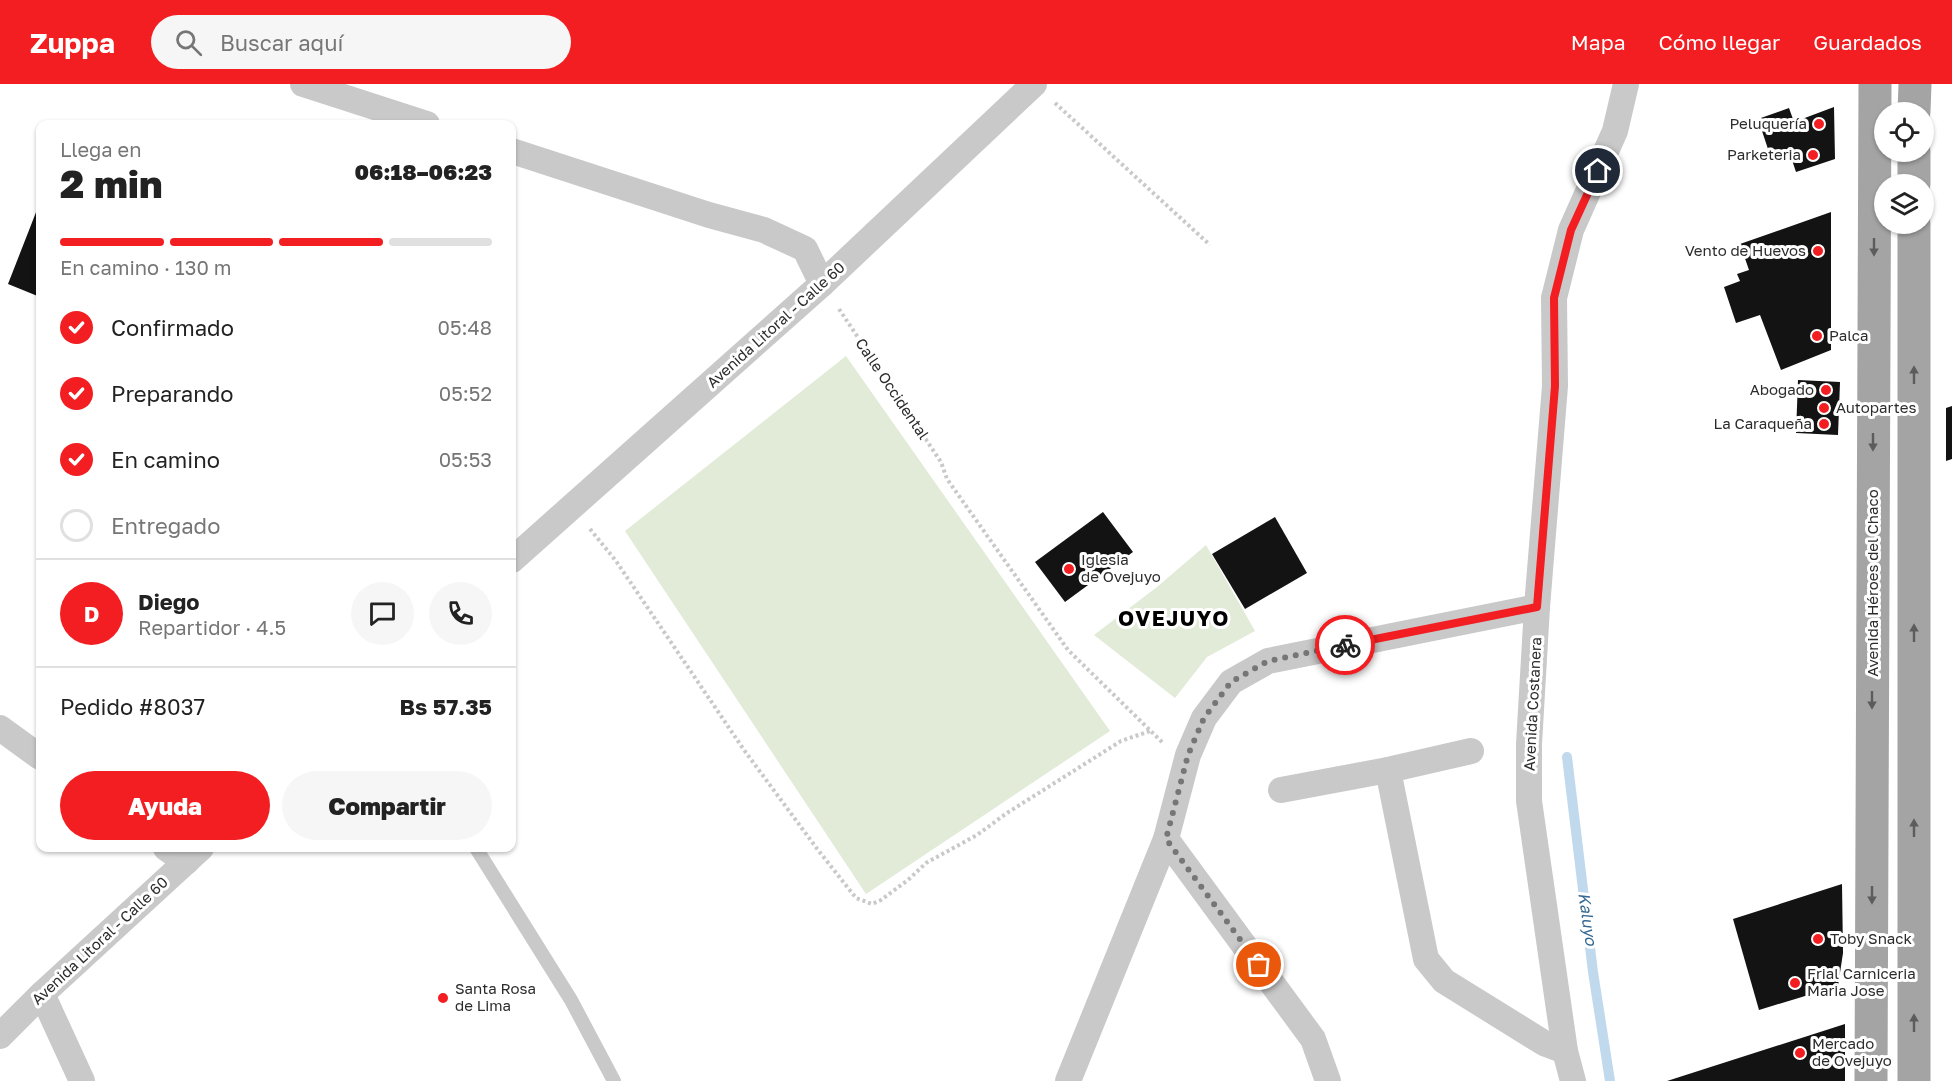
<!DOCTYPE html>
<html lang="es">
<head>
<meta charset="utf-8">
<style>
  body { margin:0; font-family:"Golos Text",sans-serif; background:#f6f6f6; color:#222; height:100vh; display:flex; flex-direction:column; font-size:22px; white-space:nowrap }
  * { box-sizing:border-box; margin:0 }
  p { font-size:20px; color:#767676 }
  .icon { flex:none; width:33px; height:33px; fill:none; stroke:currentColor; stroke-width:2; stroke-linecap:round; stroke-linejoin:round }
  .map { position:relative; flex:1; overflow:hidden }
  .sheet { position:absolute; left:36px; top:36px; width:480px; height:732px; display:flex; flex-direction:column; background:#fff; border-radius:12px; box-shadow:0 2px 4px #0004 }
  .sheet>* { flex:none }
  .fabs { position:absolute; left:1874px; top:18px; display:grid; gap:12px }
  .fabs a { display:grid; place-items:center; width:60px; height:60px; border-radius:50%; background:#fff; box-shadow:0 2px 4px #0004; font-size:30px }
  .pin { position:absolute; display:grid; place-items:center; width:51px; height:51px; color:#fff; margin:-26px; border:3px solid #fff; border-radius:50%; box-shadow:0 2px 6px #0007 }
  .courier { position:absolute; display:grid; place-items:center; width:60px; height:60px; margin:-30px; border:4px solid #f21e21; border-radius:50%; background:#fff; color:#222; box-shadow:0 2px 8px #0007 }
  .overview em { font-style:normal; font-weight:800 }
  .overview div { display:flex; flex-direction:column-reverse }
  .overview { display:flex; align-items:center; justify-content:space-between; height:102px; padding:0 24px }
  h1 { font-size:39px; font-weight:800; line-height:45px }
  .bar { display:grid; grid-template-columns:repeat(4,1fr); gap:9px 6px; align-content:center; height:72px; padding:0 24px }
  .bar i { height:8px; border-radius:4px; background:#e0e0e0 }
  .bar .current { background:#f21e21 }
  .bar p { grid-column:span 4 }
  .line { display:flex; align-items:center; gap:15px; padding:0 24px; border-top:2px solid #e0e0e0 }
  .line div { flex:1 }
  .round { display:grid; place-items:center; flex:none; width:63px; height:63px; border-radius:32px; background:#f6f6f6 }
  ol { padding:0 24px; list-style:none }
  li { display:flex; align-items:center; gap:18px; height:66px }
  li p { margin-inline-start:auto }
  li .icon { padding:6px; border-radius:50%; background:#f21e21; color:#fff; stroke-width:4 }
  li:last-child { color:#767676 }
  li i { width:33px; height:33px; border:3px solid #e0e0e0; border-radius:50% }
  .primary-button { display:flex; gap:12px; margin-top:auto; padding:12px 24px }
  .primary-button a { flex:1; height:69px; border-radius:36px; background:#f21e21; color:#fff; font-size:24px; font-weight:800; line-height:69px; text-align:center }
  .primary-button a+a { background:#f6f6f6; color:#222 }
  header { display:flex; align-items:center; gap:36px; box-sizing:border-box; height:84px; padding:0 30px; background:#f21e21; color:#fff }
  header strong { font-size:28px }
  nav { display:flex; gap:33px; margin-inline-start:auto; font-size:21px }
  .search { width:420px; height:54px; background:#f6f6f6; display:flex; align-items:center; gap:15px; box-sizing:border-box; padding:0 21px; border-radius:33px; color:#767676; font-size:22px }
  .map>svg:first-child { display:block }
</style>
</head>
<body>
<header>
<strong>Zuppa</strong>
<div class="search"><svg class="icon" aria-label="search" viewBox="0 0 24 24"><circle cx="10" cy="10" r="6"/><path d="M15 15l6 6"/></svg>Buscar aquí</div>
<nav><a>Mapa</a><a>Cómo llegar</a><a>Guardados</a></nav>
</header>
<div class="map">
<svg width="1952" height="997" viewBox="0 0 1952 997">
  <rect width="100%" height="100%" fill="#fff"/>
  <g fill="#e1ebd7">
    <polygon points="846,272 1110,647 866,810 625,447"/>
    <polygon points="1206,461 1255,547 1207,573 1175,614 1094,551 1157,503"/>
  </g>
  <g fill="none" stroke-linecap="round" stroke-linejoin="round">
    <polyline stroke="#c1d9ed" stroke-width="10" points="1567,673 1593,888 1610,997"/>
  </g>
  <g fill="#131313">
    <polygon points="1834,23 1835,75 1796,88 1789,67 1771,74 1758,35 1789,24 1794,38"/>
    <polygon points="40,118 40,213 8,200"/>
    <polygon points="1831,128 1831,266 1781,286 1760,231 1736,239 1724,203 1740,197 1737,190 1749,186 1740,160"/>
    <polygon points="1798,296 1840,298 1838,351 1796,349"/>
    <polygon points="1952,322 1952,375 1946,377 1946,324"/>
    <polygon points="1103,428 1133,468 1065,518 1035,478"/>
    <polygon points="1275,433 1307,489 1245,525 1212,470"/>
    <polygon points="1842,800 1843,869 1838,902 1759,926 1733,835"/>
    <polygon points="1845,940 1845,997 1667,997"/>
  </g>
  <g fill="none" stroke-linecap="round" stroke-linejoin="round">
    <g stroke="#c9c9c9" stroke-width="4" stroke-dasharray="3 3" stroke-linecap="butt">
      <polyline points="1055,19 1210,161"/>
      <polyline points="839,225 941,378 947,395 1068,566 1163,659"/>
      <polyline points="590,445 616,477 744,666 818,766 856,814 872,820 881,816 908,796 926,779 977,751 1007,729 1121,657 1150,647"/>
    </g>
    <polyline stroke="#c9c9c9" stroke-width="14" points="476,764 571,916 614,997"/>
    <g stroke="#c9c9c9" stroke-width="26">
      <polyline points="303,0 427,40"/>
      <polyline points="512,67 709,131 764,146 805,165 822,200"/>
      <polyline points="512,476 822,200 1034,0"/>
      <polyline points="0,644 40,673"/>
      <polyline points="1388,686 1426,875 1444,897 1544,959 1565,967"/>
      <polyline points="1281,706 1388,686 1471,667"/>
      <polyline points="1166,755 1313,955 1328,997"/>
      <polyline points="166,764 186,778"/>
      <polyline points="42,910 82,997"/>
      <polyline points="0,952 42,910 201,764"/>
      <polyline points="1068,997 1166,755 1188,671 1204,634 1231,598 1268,577 1537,523"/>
      <polyline points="1573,997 1565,967 1529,717 1529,660 1537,523 1555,302 1554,214 1571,146 1615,47 1626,0"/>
    </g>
    <g stroke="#a4a4a4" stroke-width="33">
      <polyline points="1914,28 1915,0"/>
      <polyline points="1914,100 1914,68"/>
      <polyline points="1871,997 1875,0"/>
      <polyline points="1914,997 1914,140"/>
    </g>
  </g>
  <defs><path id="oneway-solid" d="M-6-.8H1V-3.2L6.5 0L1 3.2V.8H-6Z" transform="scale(1.5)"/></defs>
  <g fill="#5c5c5c">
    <use href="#oneway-solid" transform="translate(1874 163) rotate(90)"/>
    <use href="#oneway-solid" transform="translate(1914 291) rotate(-90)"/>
    <use href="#oneway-solid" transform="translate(1873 358) rotate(90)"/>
    <use href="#oneway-solid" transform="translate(1914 549) rotate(-90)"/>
    <use href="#oneway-solid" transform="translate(1872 616) rotate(90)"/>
    <use href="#oneway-solid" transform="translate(1914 744) rotate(-90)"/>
    <use href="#oneway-solid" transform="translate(1872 811) rotate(90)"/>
    <use href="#oneway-solid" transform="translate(1914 939) rotate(-90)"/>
  </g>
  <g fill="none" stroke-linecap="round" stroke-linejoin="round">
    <polyline stroke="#767676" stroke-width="6" stroke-dasharray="0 10.8" points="1259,881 1166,755 1188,671 1204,634 1231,598 1268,577 1345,561"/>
    <polyline stroke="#f21e21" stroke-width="8" points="1345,561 1537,523 1555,302 1554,214 1571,146 1598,87"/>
  </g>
  <g fill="#f21e21" stroke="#fff" stroke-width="2">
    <circle cx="1819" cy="40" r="6"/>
    <circle cx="1813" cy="71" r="6"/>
    <circle cx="1818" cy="167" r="6"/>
    <circle cx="1817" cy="252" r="6"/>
    <circle cx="1826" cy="306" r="6"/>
    <circle cx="1824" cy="324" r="6"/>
    <circle cx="1824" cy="340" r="6"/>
    <circle cx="1069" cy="485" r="6"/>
    <circle cx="1818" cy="855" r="6"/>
    <circle cx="1795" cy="899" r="6"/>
    <circle cx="443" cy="914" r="6"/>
    <circle cx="1800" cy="969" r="6"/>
  </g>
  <g text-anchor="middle" stroke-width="6" stroke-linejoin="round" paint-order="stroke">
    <g font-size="15" fill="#2c2c2c" stroke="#fff" text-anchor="start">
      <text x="1807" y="45" text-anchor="end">Peluquería</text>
      <text x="1801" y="76" text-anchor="end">Parketeria</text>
      <text x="1806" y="172" text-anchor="end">Vento de Huevos</text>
      <text x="1829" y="257">Palca</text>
      <text x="1814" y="311" text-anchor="end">Abogado</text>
      <text x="1836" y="329">Autopartes</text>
      <text x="1812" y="345" text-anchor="end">La Caraqueña</text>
      <text x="1081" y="481">Iglesia<tspan x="1081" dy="17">de Ovejuyo</tspan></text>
      <text x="1830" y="860">Toby Snack</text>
      <text x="1807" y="895">Frial Carniceria<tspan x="1807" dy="17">Maria Jose</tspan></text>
      <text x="455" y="910">Santa Rosa<tspan x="455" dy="17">de Lima</tspan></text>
      <text x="1812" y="965">Mercado<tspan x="1812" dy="17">de Ovejuyo</tspan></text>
    </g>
    <g font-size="15" fill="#2c2c2c" stroke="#fff">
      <text transform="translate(776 241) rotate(-42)" y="5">Avenida Litoral - Calle 60</text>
      <text transform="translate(892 305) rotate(56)" y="5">Calle Occidental</text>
      <text transform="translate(1873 499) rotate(-90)" y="5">Avenida Héroes del Chaco</text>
      <text transform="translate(1533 620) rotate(-87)" y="5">Avenida Costanera</text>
      <text transform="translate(100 857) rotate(-43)" y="5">Avenida Litoral - Calle 60</text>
    </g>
    <g font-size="16" font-style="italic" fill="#356893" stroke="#fff">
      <text transform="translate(1588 835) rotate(82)" y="6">Kaluyo</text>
    </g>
    <g font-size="21" font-weight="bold" letter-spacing="1.5" fill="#000" stroke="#fff">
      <text x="1174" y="542">OVEJUYO</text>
    </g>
  </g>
</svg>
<div class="fabs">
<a><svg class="icon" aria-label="locate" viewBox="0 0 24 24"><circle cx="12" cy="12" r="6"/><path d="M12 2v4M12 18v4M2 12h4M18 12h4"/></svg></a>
<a><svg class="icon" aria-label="layers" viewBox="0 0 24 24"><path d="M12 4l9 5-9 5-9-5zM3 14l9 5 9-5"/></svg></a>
</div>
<div class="pin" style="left:1259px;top:881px;background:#ea580c"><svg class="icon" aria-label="bag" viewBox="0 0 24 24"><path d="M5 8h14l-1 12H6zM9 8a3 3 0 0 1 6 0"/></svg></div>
<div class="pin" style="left:1598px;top:87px;background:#1f2937"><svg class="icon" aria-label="home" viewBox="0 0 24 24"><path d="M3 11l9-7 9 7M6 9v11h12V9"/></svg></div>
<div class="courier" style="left:1345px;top:561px"><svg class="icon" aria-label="bike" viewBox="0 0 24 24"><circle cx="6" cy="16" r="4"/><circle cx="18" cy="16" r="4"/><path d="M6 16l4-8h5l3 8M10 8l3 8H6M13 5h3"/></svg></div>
<section class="sheet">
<div class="overview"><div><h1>2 min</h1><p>Llega en</p></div><em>06:18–06:23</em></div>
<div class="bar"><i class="current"></i><i class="current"></i><i class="current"></i><i></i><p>En camino · 130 m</p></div>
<ol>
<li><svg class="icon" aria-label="check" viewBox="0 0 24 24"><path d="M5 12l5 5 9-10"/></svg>Confirmado<p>05:48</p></li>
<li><svg class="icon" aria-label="check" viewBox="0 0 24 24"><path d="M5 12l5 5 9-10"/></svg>Preparando<p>05:52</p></li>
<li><svg class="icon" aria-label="check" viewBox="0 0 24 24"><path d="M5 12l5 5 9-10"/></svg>En camino<p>05:53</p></li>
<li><i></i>Entregado</li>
</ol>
<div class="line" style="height:108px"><b class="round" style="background:#f21e21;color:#fff">D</b><div><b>Diego</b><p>Repartidor · 4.5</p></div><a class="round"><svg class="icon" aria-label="chat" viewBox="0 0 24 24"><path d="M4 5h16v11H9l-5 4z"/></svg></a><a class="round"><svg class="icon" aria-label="phone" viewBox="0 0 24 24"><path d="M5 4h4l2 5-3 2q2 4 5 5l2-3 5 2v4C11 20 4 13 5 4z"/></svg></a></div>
<div class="line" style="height:78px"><div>Pedido #8037</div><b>Bs 57.35</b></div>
<div class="primary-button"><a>Ayuda</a><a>Compartir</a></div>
</section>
</div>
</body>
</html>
